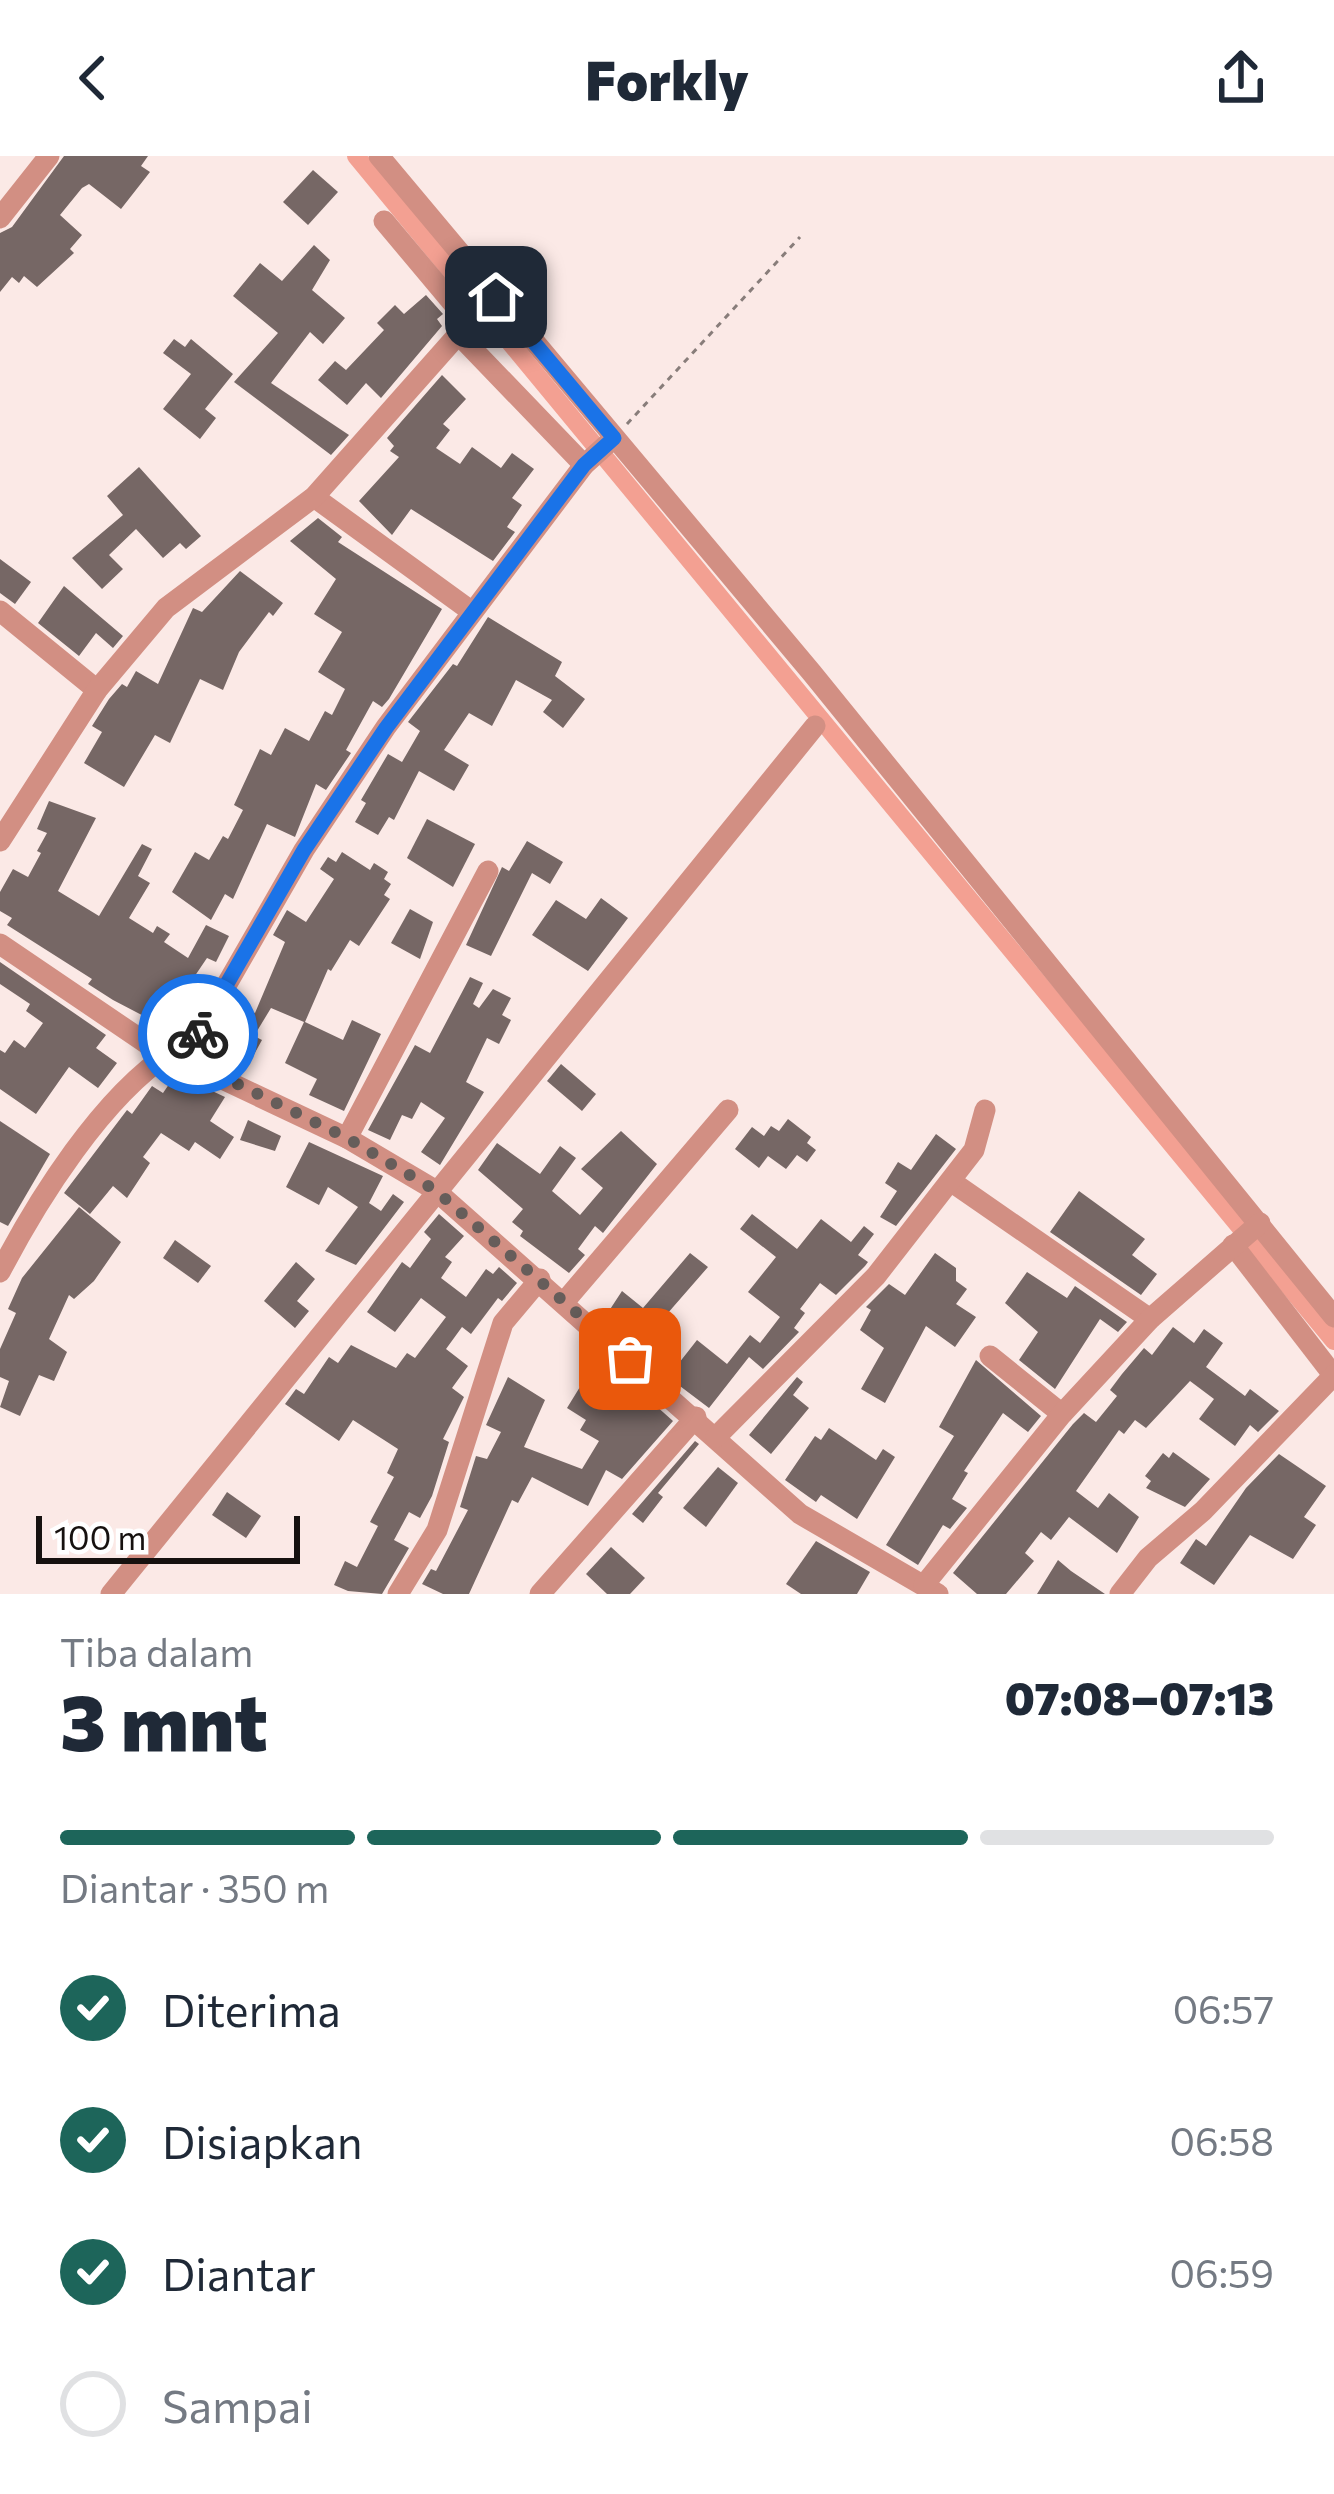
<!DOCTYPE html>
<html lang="id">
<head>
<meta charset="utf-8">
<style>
  body { margin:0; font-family:Commissioner,sans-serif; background:#f6f6f7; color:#1f2937; height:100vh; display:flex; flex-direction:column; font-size:45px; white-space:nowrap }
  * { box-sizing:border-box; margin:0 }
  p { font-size:39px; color:#747a83 }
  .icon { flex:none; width:66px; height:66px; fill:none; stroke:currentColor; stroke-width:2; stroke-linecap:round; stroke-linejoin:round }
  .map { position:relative; height:1438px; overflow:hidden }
  .side { display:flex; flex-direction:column; background:#fff; flex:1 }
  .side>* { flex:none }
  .scale { position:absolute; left:36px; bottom:30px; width:264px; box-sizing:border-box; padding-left:12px; border:6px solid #16110f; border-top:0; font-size:33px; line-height:42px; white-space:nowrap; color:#16110f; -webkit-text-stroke:9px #fff; paint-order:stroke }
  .pin { position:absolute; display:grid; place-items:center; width:102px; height:102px; color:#fff; margin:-51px; border-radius:24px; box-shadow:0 6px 18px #0006 }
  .courier { position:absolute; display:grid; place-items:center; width:120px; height:120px; margin:-60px; border:9px solid #1a73e8; border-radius:50%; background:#fff; color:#222; box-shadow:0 3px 15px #0007 }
  .summary em { font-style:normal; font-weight:800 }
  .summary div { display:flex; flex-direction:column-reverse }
  .summary { display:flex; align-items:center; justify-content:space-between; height:204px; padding:0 60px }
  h1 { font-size:78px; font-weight:800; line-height:90px }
  .bar { display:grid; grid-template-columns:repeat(4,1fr); gap:18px 12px; align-content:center; height:144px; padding:0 60px }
  .bar i { height:15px; border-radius:9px; background:#e0e1e3 }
  .bar .on { background:#1d655a }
  .bar p { grid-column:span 4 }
  ol { padding:0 60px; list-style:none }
  li { display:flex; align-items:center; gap:36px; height:132px }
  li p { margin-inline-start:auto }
  li .icon { padding:12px; border-radius:50%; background:#1d655a; color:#fff; stroke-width:4 }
  li:last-child { color:#747a83 }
  li i { width:66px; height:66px; border:6px solid #e0e1e3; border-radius:50% }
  header { display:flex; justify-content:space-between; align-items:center; height:156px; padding:0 60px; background:#fff; font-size:54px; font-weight:800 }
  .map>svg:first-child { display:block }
</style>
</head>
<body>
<header><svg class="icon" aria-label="back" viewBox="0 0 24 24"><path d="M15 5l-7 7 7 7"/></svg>Forkly<svg class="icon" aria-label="share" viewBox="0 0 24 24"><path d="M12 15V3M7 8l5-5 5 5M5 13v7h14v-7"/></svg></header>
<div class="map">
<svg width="1334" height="1438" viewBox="0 0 1334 1438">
  <rect width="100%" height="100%" fill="#fbe9e6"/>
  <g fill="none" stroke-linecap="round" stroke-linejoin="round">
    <polyline stroke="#f3a092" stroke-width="18" points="356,0 1334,1185"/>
  </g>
  <g fill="#766765">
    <polygon points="64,0 148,0 141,10 150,16 121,53 89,28 82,32 60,59 82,79 70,93 74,97 37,131 24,120 19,127 12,121 0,136 0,77 12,71"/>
    <polygon points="313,14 338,36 308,69 283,46"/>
    <polygon points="314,89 330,104 312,134 345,162 323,188 310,176 271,227 349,279 331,299 234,226 278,177 233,140 260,107 282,125"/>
    <polygon points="426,139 443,158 437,163 442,170 381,242 366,227 347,249 318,224 335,205 346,214 384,174 377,167 395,149 404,158"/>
    <polygon points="174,183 185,191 191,183 233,218 205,253 216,262 200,283 163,253 191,218 163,197"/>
    <polygon points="442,219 466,243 443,268 450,274 436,292 460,308 472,291 501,312 512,297 534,313 512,342 522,349 507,371 515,376 493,405 411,353 392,379 359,345 399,301 390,295 394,290 387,282"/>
    <polygon points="139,311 201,380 186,393 180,387 163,402 136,373 109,399 123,413 102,433 72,402 123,359 107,340"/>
    <polygon points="318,362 342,381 338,386 442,453 389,543 382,551 373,545 346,594 351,597 326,634 316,628 295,681 267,668 233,743 225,738 211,764 172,736 195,696 209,704 223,680 228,683 243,654 234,649 260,593 271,599 285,572 309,585 325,555 332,559 345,533 318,516 342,476 314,458 336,423 290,385"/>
    <polygon points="0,403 31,426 15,448 0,437"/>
    <polygon points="240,415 283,447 273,460 269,456 239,496 223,534 200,523 170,587 155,579 124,631 84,607 102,576 92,570 109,543 122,528 127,531 136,515 158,528 193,452 202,456"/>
    <polygon points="64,430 123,480 113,492 96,477 79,500 38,467"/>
    <polygon points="488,461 562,506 555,520 585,543 563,572 543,556 552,544 516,524 492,570 469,557 444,594 469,609 454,635 419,615 394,664 389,661 378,679 355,666 366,647 361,644 388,598 402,606 420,575 408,566 453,508 457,510"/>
    <polygon points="49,645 96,662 58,735 99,760 142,688 152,693 138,720 150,727 129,762 153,777 157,770 170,778 164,786 188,802 206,769 229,780 216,806 207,802 184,836 200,845 180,879 113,844 88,828 92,823 7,769 12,762 0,755 0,736 13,713 28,721 41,697 37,695 47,677 37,673"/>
    <polygon points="427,663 475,688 453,731 407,702"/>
    <polygon points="527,685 563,706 550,728 532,717 491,800 466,789 502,711 509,715"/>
    <polygon points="342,696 370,714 374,707 388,716 384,723 391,728 384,739 390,743 359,790 350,784 331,815 328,813 305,866 343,884 352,864 381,878 344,955 309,939 317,923 285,907 304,866 271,852 254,880 262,884 251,904 217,886 238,847 255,857 285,786 273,779 287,754 306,766 334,723 320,713 328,701 336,706"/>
    <polygon points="601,742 628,762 588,815 532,779 556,744 586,763"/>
    <polygon points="410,753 433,766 420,803 391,787"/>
    <polygon points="0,806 106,879 96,892 117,907 98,932 69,911 36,958 0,933 0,894 5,897 14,884 25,892 43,867 26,855 30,848 0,828"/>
    <polygon points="470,821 483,827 473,848 479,852 493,833 511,842 502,859 511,864 499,888 487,882 466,926 484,936 440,1009 421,996 445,962 421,946 412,963 402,959 390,984 368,974 415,889 430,897"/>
    <polygon points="561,908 596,938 582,955 547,925"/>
    <polygon points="176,918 225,941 210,965 234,981 220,1003 195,986 189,995 161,977 143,1001 150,1007 127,1042 113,1030 90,1058 64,1037 127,954 132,958 152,930 163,937"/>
    <polygon points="788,963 811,981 807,987 816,994 807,1006 797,999 786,1013 768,1000 759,1012 735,993 752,971 764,980 771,970 779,975"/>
    <polygon points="248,964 281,980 275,995 240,984"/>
    <polygon points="0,965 50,998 8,1070 0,1066"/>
    <polygon points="621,975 657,1008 603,1077 595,1070 578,1093 585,1099 569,1117 520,1080 523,1075 512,1066 523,1053 478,1014 497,987 540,1018 560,990 576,1002 552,1035 580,1059 603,1032 581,1013"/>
    <polygon points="936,978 956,993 896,1070 880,1061 897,1035 885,1027 898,1006 911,1014"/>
    <polygon points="309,986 383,1020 369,1047 381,1055 393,1038 404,1046 356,1109 325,1095 358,1051 328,1031 319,1049 286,1031"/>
    <polygon points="1079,1035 1145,1083 1132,1099 1157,1118 1141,1139 1050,1076"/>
    <polygon points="79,1051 121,1086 94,1125 74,1143 69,1139 49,1183 67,1196 54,1225 39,1219 20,1260 0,1251 9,1225 0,1221 0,1193 16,1157 8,1153 22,1122"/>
    <polygon points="439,1058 464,1080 445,1101 452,1106 441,1122 466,1141 486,1113 493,1118 499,1111 517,1127 502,1145 498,1142 471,1178 462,1171 446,1193 468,1210 452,1232 464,1241 443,1283 449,1286 432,1340 420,1362 409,1356 394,1384 409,1392 382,1438 348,1435 334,1429 345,1405 357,1411 378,1370 370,1366 394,1321 387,1317 398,1293 353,1264 339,1285 285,1248 296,1233 304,1238 329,1201 338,1207 351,1189 396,1212 407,1197 415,1202 446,1161 421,1142 395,1176 367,1156 402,1106 410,1112 431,1083 424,1076"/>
    <polygon points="752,1058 797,1093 821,1063 851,1086 864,1070 874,1078 858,1099 868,1106 865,1110 836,1139 820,1127 800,1153 805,1157 794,1172 799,1176 763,1213 749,1201 709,1252 668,1221 697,1184 727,1208 750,1179 760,1187 780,1161 748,1136 776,1101 740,1073"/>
    <polygon points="175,1084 211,1110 198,1127 163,1102"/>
    <polygon points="690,1097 708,1111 640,1189 605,1161 622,1135 643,1152"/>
    <polygon points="935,1097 956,1112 956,1125 967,1133 956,1148 976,1161 955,1191 926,1170 885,1247 861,1233 884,1192 860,1174 871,1154 866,1151 889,1128 905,1139"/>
    <polygon points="296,1106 315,1123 297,1145 309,1155 295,1172 264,1145"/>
    <polygon points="1027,1116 1067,1142 1075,1130 1127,1166 1118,1176 1100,1163 1055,1233 1019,1204 1038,1176 1005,1147"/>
    <polygon points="1173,1171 1194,1187 1204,1173 1223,1187 1206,1211 1245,1240 1250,1233 1279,1255 1258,1276 1250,1269 1235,1290 1199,1263 1214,1243 1190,1225 1146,1272 1135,1264 1124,1278 1119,1274 1076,1335 1098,1352 1109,1337 1139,1361 1117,1397 1069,1361 1051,1384 1041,1376 1025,1397 1034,1405 1006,1438 977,1438 953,1417 1073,1268 1084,1257 1096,1266 1117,1240 1110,1234 1122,1218 1144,1192 1152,1199"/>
    <polygon points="976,1204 1041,1260 1028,1276 1003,1257 964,1315 968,1317 952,1343 967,1352 950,1373 943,1369 918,1409 886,1389 954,1280 939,1271"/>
    <polygon points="591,1213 612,1226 618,1216 673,1265 622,1323 606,1314 588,1350 532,1321 518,1347 512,1344 469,1438 443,1438 422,1428 431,1413 436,1415 468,1354 460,1351 476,1300 487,1303 501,1276 486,1269 508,1221 545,1244 524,1291 582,1313 599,1285 580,1274 586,1264 567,1252"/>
    <polygon points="797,1221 803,1226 793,1239 809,1252 771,1298 749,1279"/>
    <polygon points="829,1272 876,1304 883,1293 895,1301 857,1363 821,1339 816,1346 785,1324 815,1280 821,1284"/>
    <polygon points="695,1285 699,1288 658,1337 663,1341 643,1367 632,1358"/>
    <polygon points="1173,1296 1210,1323 1185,1351 1146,1332 1151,1325 1145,1320 1163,1297 1169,1302"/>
    <polygon points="1279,1298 1326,1330 1304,1361 1316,1369 1293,1403 1250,1379 1214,1429 1180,1407 1196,1383 1206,1390 1246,1332"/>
    <polygon points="718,1311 738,1327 706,1371 683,1352"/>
    <polygon points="227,1336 261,1360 246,1382 212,1359"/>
    <polygon points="816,1385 870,1416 857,1438 801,1438 786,1428"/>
    <polygon points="611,1391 645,1422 630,1438 607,1438 586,1418"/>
    <polygon points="1058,1404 1071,1415 1105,1438 1037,1438"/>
  </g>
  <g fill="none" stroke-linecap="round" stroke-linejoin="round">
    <polyline stroke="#887d7a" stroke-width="3" stroke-dasharray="6 6" stroke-linecap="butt" points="627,268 800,81"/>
    <g stroke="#d28f83" stroke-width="21">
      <polyline points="379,0 812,517 1334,1161"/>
      <polyline points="0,62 49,0"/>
      <polyline points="459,179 584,309"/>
      <polyline points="314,341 471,455"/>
      <polyline points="0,455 97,534"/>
      <polyline points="0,685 97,534 166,452 314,341 463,173 462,158 384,65"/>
      <polyline points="0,788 146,887 347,982 435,1034 800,1358 938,1438"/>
      <polyline points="185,901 304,694 386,571 584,309 614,282"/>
      <polyline points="347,982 488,715"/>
      <polyline points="952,1026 1150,1163"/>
      <polyline points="1233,1089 1334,1220"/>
      <path d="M0,1116c38,-73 102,-175 171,-220"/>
      <polyline points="565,1145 728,954"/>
      <polyline points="990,1200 1062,1258"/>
      <polyline points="716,1281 876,1120 974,994 985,954"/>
      <polyline points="924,1429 1062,1258 1150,1163 1260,1067"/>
      <polyline points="111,1438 815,570"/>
      <polyline points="398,1438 437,1374 503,1167 540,1123"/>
      <polyline points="540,1438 696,1261"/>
      <polyline points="1120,1438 1148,1402 1203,1355 1334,1219"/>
    </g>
  </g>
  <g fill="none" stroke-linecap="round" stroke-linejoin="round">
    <polyline stroke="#665d5a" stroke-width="12" stroke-dasharray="0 21.6" points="198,878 185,902 347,982 435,1034 630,1203"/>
    <polyline stroke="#1a73e8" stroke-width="15" points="198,878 304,694 386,572 584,309 614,282 496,141"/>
  </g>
</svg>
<div class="scale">100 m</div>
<div class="pin" style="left:630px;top:1203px;background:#ea580c"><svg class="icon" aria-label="bag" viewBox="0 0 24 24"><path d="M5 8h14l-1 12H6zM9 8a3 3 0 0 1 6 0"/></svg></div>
<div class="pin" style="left:496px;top:141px;background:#1f2937"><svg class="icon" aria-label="home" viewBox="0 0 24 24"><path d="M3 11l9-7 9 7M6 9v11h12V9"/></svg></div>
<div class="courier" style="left:198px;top:878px"><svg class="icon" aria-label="bike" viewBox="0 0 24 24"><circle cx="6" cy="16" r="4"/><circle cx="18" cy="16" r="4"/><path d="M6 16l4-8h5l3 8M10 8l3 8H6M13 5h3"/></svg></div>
</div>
<section class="side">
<div class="summary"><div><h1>3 mnt</h1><p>Tiba dalam</p></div><em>07:08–07:13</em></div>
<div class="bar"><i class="on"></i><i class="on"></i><i class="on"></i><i></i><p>Diantar · 350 m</p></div>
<ol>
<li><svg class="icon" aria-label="check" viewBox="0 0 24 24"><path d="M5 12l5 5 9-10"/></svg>Diterima<p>06:57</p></li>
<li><svg class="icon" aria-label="check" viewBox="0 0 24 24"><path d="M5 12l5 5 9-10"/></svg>Disiapkan<p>06:58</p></li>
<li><svg class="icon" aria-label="check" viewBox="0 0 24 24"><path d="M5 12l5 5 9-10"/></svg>Diantar<p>06:59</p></li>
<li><i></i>Sampai</li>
</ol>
</section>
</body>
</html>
